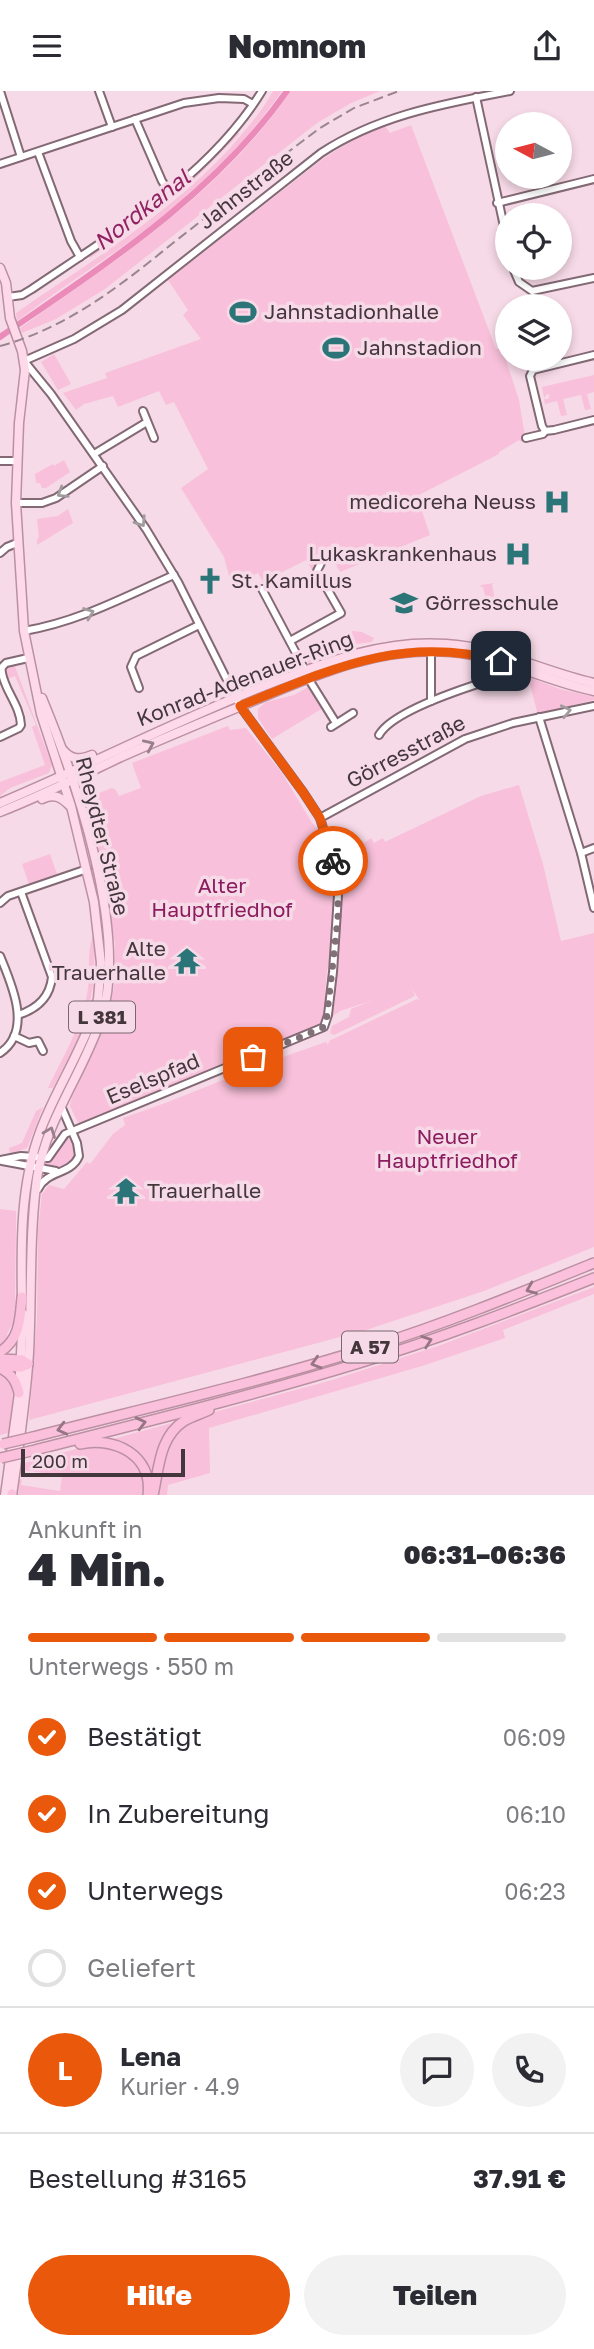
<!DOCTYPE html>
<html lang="de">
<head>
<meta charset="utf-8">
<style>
  body { margin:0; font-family:"Golos Text",sans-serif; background:#f2f2f3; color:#2b2b33; height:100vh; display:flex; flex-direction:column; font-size:26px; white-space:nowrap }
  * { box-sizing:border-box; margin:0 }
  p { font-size:23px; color:#7c7c81 }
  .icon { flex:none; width:38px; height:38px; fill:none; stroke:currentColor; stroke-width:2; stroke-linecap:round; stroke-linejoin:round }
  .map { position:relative; height:1404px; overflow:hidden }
  .details { display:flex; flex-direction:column; background:#fff; flex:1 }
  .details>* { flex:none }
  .needle { width:46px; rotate:277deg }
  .buttons { position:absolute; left:495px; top:21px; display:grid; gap:14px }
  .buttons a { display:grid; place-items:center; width:77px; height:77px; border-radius:50%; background:#fff; box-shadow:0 4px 10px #0003; font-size:35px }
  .scale { position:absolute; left:21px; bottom:18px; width:164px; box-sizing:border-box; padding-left:7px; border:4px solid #43373c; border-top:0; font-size:19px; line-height:24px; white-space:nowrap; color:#43373c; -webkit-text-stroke:5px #f7dae7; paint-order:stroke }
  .pin { position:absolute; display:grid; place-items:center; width:60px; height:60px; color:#fff; margin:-30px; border-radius:14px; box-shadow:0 4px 10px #0006 }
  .courier { position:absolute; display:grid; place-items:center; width:70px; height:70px; margin:-35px; border:5px solid #ea580c; border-radius:50%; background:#fff; color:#222; box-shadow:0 2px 9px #0007 }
  .headline em { font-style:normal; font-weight:800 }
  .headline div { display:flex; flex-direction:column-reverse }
  .headline { display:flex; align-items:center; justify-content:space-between; height:119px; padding:0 28px }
  h1 { font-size:46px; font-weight:800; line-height:52px }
  .bar { display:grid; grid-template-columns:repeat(4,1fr); gap:10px 7px; align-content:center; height:84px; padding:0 28px }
  .bar i { height:9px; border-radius:5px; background:#e1e1e2 }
  .bar .current { background:#ea580c }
  .bar p { grid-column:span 4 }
  .line { display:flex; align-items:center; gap:18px; padding:0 28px; border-top:2px solid #e1e1e2 }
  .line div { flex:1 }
  .round { display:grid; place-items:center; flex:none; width:74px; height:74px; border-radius:37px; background:#f2f2f3 }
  ol { padding:0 28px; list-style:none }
  li { display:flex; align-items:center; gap:21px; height:77px }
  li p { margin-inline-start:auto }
  li .icon { padding:7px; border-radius:50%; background:#ea580c; color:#fff; stroke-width:4 }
  li:last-child { color:#7c7c81 }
  li i { width:38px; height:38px; border:4px solid #e1e1e2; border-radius:50% }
  .action { display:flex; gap:14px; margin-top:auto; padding:14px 28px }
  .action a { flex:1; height:80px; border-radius:42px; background:#ea580c; color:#fff; font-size:28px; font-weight:800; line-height:80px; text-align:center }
  .action a+a { background:#f2f2f3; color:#2b2b33 }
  header { display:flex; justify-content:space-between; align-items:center; height:91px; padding:0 28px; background:#fff; font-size:32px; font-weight:800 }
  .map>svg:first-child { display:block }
</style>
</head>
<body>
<header><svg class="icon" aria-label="menu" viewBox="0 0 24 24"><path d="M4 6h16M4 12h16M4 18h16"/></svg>Nomnom<svg class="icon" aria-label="share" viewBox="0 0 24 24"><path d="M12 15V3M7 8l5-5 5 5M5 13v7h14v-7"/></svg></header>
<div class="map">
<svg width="594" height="1404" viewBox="0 0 594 1404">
  <rect width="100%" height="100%" fill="#f7dae7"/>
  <g fill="#f8c0da">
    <path d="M273,0h9c-30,42 -65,81 -105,114 -50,42 -108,76 -160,116l-1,-8c70,-49 154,-99 215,-166 15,-18 31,-35 42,-56z"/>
    <path d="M291,0h89l-29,12 -34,20 -212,166 -49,30 -34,14 -2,-5c102,-73 198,-132 271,-237z"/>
    <polygon points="411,34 496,258 502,257 519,309 525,345 521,351 519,349 499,361 499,363 417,405 430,444 340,481 334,470 323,475 332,467 327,458 312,466 311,472 315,474 313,481 306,469 263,491 258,482 232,496 224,466 181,397 208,378 174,311 166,314 159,300 118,316 113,305 84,313 76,319 63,302 107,287 105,282 201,248 183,224 188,219 168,189 324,67 358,46 385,35 390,42"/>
    <polygon points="235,38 239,43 183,100 179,96"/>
    <polygon points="164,107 168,112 90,167 88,164 136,131"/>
    <polygon points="54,263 71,293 58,299 41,271"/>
    <polygon points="594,284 594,301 587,303 591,318 585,319 581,304 563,308 567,324 561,325 557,310 545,313 544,308 548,308 550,304 547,303 544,307 542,296"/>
    <polygon points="64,369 70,381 46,397 42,397 40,392 36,392 35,383 53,373 54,375"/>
    <polygon points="68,418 73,432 37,454 37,448 39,447 37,428 58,425"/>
    <polygon points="494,492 492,494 495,508 500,507 501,514 484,519 481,511 486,510 483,496 480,496 481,494"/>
    <polygon points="353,540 362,541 374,547 372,551 357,553 327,562 309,572 307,567"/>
    <polygon points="14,573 52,674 49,682 10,697 0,705 0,691 45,674 32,636 36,634 15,585 7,588 4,580 8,575"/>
    <polygon points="528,586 560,598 594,606 594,609 573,614 573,617 538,624"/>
    <polygon points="310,595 323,617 272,648 258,627 258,618 266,611 294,604"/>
    <path d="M228,635l2,4 16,-2 36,45 30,50c7,5 9,14 12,23 12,38 14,83 4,121 -4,17 -1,36 -5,54l-5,5 -215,89 -1,-2 -23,12 -9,-19 1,-6 36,-80 8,-38v-39l-17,-99 -1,-26 -11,-20 26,-10 4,2 3,6 22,-8 -9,-25z"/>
    <polygon points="519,694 543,773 561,850 594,842 594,1156 484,1200 366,1239 29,1329 37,1227 38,1139 42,1103 49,1094 64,1098 87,1071 90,1073 113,1043 125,1034 123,1027 168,1011 270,970 273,976 279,974 277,968 326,951 328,954 329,950 417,908 420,910 412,898 415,905 334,944 330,942 332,935 349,926 351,918 374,909 340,920 333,925 342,819 340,786 332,754 354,748 358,756 371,747 374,752 383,747 385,751 481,705"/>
    <polygon points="50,763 57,783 29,793 22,773"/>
    <path d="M93,844c6,68 -10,95 -40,153h-5c14,-30 33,-60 39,-93 4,-19 -1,-42 6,-60z"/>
    <polygon points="43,1016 27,1057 10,1063 9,1057 22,1052 36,1020"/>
    <path d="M67,1047l6,3 4,11 -3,9 -16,8 -13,-2v-4c15,-7 11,-18 22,-25z"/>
    <polygon points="0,1118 16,1120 16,1129 15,1215 13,1232 7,1243 8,1250 0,1257"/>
    <polygon points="594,1196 594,1203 503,1239 505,1247 422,1275 209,1337 210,1382 168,1394 167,1404 156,1404 167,1354 185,1332 207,1323 332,1289 438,1255"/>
    <polygon points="0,1279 10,1288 13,1306 9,1342 0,1344"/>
    <path d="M179,1330l-8,8 -18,58c-12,-24 -15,-41 -44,-47z"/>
    <path d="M91,1354c30,4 57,14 53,50h-126l1,-16 3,1 -1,5 39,6 2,-15 -38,-6 -1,5 -3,-1 1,-10z"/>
  </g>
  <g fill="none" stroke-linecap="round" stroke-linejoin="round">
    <path stroke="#ea8bba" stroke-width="6" d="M0,246c104,-72 213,-141 287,-246"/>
    <defs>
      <g id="minor">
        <polyline points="0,0 21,66"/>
        <polyline points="99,0 112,36"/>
        <polyline points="476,6 508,154"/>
        <polyline points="135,28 162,90 169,101"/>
        <polyline points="38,61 71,150 80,166"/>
        <polyline points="0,73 184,12 219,7 244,8 253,13"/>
        <polyline points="497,112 594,88"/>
        <polyline points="513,177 519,191 532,200 594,187"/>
        <path d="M8,206l14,-2 10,-6c81,-55 178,-113 230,-198"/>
        <polyline points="594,264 533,279 530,285 542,335 545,340 554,339 594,329"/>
        <polyline points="143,320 154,347"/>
        <polyline points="526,347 543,343 545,340"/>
        <polyline points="94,363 147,331"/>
        <polyline points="0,370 18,370"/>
        <polyline points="16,412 42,412 56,407 103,375"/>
        <polyline points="0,462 7,456 17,452"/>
        <polyline points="262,498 305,579"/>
        <path d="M24,540c54,-9 100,-34 150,-56"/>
        <polyline points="290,550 341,522 317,480 323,468"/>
        <polyline points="431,561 431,610"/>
        <polyline points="308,587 336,632"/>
        <polyline points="139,597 131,576 136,565 199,534"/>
        <polyline points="539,626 581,762 594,817"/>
        <polyline points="331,636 353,622"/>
        <path d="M379,644c13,-23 80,-45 105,-53"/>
        <path d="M0,646l19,-9 2,-3c-1,-20 -16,-34 -19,-52 -1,-6 0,-6 4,-10l22,-5"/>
        <polyline points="320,727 465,648 513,632 594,615"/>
        <polyline points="581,762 594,757"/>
        <polyline points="0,812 8,805 87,778"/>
        <path d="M0,865c12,29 33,75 0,97"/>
        <path d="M18,924c19,-6 32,-17 34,-38l-31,-85"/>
        <polyline points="14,945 29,952 38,950 43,960"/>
        <path d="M0,1069l21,-4 27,2 17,-24 259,-107 4,-12 5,-43 5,-77 -4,-30 -14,-47 -17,-26 -63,-86 -62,-124 -32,-53 -95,-135 -27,-33 50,-22 48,-29 199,-157c58,-38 122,-49 189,-62"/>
        <polyline points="2,1070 56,1080"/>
        <path d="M38,1098c9,-19 33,-14 41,-33l-2,-13 -16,-37"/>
      </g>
      <g id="major">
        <path d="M0,177l6,15 4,35 12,33 3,19 -6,53 -3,80 8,128 17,83 30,92 23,96 7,61 -3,36 -5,17c-14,39 -37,74 -52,113 -21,55 -20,114 -19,172"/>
        <path d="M63,659c8,10 17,10 29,5"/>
        <path d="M42,708c12,-6 19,-2 28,7"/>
        <path d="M0,712c88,-37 173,-81 262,-116 60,-23 118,-48 184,-43 52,3 98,28 148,39"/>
        <path d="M0,721c41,-16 81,-36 121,-55 45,-20 91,-39 137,-58 61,-26 124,-53 193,-47 50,4 94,29 143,39"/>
        <polyline points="5,1404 19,1302 23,1223"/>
        <path d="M12,1404c7,-47 14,-95 17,-142 3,-59 0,-116 8,-175 9,-59 47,-106 65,-162 26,-85 -26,-236 -60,-318"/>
      </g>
      <g id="highway">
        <path d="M0,1261c20,-13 20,-33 22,-55"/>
        <polyline points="0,1268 22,1269 28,1273"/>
        <polyline points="0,1275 21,1276 28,1273"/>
        <path d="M0,1277c12,6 16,13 19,25"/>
        <path d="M33,1346c113,-29 227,-55 338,-90 76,-24 149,-54 223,-84"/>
        <path d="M80,1353c34,-8 73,11 68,51"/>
        <path d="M31,1360c110,-28 220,-55 328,-88 80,-24 157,-54 235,-85"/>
        <polyline points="12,1403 12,1404"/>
        <path d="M153,1404c6,-26 6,-58 31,-74 8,-5 17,-7 25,-11"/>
      </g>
    </defs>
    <use href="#minor" stroke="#826974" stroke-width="10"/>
    <use href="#major" stroke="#bb90a3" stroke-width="11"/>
    <use href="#highway" stroke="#bb90a3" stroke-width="12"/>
    <use href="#minor" stroke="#fff" stroke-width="6"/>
    <use href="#major" stroke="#fdd9e9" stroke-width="8"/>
    <use href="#highway" stroke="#fbc0db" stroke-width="9"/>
    <path stroke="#99858e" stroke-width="2" stroke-dasharray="10 5" stroke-linecap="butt" d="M0,255c67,-18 120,-60 173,-103 49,-38 97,-78 147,-115l34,-20 45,-17"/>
    <defs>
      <g id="highway-bridge">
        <polyline points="3,1353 33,1346"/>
        <polyline points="1,1367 31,1360"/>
      </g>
    </defs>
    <use href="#highway-bridge" stroke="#bb90a3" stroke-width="12" stroke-linecap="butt"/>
    <use href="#highway-bridge" stroke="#fbc0db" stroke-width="9"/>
  </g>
  <defs><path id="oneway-chevron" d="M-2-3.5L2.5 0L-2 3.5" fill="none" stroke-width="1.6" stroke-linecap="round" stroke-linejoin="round" transform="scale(1.75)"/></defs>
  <g stroke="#a19b9e">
    <use href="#oneway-chevron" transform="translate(62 402) rotate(148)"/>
    <use href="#oneway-chevron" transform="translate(141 431) rotate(57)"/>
    <use href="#oneway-chevron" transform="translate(89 522) rotate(-21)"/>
    <use href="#oneway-chevron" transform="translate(566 620) rotate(-12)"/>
  </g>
  <g stroke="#97808a">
    <use href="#oneway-chevron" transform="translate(149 654) rotate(-24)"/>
    <use href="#oneway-chevron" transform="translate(50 1041) rotate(-69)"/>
  </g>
  <g stroke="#967584">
    <use href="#oneway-chevron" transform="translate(531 1198) rotate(158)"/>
    <use href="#oneway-chevron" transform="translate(427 1250) rotate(-19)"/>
    <use href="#oneway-chevron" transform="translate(316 1272) rotate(163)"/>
    <use href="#oneway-chevron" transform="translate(141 1332) rotate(-14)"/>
    <use href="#oneway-chevron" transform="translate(62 1338) rotate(166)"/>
  </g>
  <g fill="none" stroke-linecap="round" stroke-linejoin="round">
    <polyline stroke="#827078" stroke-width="7" stroke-dasharray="0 12.6" points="253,966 324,936 326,932 338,827 338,794 333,770"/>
    <path stroke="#ea580c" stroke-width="9" d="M333,770l-13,-43 -17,-26 -63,-86c89,-36 162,-72 261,-45"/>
  </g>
  <defs>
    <symbol id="stadium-bare" viewBox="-9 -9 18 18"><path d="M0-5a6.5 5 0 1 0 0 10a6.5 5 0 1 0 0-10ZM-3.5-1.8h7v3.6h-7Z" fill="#2b7578" stroke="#f7dae7" stroke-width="2.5" paint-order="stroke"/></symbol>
    <symbol id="hospital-bare" viewBox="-9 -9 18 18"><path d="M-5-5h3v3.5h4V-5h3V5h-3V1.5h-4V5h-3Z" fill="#2b7578" stroke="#f7dae7" stroke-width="2.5" paint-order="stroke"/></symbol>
    <symbol id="church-bare" viewBox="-9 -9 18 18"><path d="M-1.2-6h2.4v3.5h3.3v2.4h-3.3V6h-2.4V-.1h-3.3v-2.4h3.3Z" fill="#2b7578" stroke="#f7dae7" stroke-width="2.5" paint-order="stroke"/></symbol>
    <symbol id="school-bare" viewBox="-9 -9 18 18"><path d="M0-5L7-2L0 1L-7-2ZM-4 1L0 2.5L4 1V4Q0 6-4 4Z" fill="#2b7578" stroke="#f7dae7" stroke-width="2.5" paint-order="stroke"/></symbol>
    <symbol id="temple-bare" viewBox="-9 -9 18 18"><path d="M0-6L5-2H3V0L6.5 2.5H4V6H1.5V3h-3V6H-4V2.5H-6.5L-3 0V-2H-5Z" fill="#2b7578" stroke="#f7dae7" stroke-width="2.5" paint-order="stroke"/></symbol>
  </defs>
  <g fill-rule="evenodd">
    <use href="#stadium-bare" x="224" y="202" width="38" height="38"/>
    <use href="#stadium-bare" x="317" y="238" width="38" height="38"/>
    <use href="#hospital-bare" x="538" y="392" width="38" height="38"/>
    <use href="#hospital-bare" x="499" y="444" width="38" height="38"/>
    <use href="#church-bare" x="191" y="471" width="38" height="38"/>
    <use href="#school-bare" x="385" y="493" width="38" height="38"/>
    <use href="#temple-bare" x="168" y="851" width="38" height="38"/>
    <use href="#temple-bare" x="107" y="1081" width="38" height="38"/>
  </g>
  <g text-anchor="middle" stroke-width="7" stroke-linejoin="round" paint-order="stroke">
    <g fill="#f7dae7" stroke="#79686f" stroke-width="2">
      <rect x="69" y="910.5" width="66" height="31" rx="5"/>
      <rect x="342" y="1240.5" width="56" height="31" rx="5"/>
    </g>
    <g font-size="19" font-weight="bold" fill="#43373c">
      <text x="102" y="933">L 381</text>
      <text x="370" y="1263">A 57</text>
    </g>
    <g font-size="21" fill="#43373c" stroke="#f7dae7">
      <text transform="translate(246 99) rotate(-38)" y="7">Jahnstraße</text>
      <text transform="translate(245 588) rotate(-21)" y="7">Konrad-Adenauer-Ring</text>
      <text transform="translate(406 661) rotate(-28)" y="7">Görresstraße</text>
      <text transform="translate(102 745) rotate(76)" y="7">Rheydter Straße</text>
      <text transform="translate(153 988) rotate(-23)" y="7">Eselspfad</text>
    </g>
    <g font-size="21" fill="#43373c" stroke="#f7dae7" text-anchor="start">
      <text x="264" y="228">Jahnstadionhalle</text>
      <text x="357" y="264">Jahnstadion</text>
      <text x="536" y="418" text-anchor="end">medicoreha Neuss</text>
      <text x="497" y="470" text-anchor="end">Lukaskrankenhaus</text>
      <text x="231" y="497">St. Kamillus</text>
      <text x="425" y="519">Görresschule</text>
      <text x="166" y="865" text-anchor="end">Alte<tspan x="166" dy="24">Trauerhalle</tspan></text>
      <text x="147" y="1107">Trauerhalle</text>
    </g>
    <g font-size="21" fill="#8b1c5e" stroke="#f7dae7">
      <text x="222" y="802">Alter<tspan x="222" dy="24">Hauptfriedhof</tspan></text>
      <text x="447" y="1053">Neuer<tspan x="447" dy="24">Hauptfriedhof</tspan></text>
    </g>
    <g font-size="23" font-style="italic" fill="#902262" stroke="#f7dae7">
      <text transform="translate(142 119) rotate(-38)" y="8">Nordkanal</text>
    </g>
  </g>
</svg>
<div class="buttons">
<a><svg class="needle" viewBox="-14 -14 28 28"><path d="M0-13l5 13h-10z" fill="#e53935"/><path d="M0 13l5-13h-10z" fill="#7c7c81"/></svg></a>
<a><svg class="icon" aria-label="locate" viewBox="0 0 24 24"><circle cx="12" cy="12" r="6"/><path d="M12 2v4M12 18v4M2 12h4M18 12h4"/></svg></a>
<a><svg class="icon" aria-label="layers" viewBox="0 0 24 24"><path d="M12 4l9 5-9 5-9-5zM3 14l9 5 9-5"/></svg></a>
</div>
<div class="scale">200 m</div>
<div class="pin" style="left:253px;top:966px;background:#ea580c"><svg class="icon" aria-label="bag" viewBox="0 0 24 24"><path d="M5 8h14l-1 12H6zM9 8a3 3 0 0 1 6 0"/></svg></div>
<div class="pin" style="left:501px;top:570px;background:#1f2937"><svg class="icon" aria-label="home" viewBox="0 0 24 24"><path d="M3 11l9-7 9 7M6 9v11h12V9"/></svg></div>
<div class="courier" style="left:333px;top:770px"><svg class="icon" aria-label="bike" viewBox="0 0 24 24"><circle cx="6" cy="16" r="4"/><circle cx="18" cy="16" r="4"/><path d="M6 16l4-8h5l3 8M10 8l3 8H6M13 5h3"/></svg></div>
</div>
<section class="details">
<div class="headline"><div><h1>4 Min.</h1><p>Ankunft in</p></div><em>06:31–06:36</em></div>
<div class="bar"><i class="current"></i><i class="current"></i><i class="current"></i><i></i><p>Unterwegs · 550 m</p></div>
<ol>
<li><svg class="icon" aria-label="check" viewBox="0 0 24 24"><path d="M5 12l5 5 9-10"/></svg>Bestätigt<p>06:09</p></li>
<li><svg class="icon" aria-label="check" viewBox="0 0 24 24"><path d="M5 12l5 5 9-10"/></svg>In Zubereitung<p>06:10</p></li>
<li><svg class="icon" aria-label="check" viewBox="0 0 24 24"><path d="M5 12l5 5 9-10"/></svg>Unterwegs<p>06:23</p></li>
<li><i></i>Geliefert</li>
</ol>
<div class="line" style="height:126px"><b class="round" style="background:#ea580c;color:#fff">L</b><div><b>Lena</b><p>Kurier · 4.9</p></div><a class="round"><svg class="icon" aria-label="chat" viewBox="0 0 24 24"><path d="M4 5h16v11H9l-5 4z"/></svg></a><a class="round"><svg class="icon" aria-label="phone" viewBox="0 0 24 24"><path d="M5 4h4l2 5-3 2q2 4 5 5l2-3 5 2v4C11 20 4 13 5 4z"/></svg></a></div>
<div class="line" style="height:91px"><div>Bestellung #3165</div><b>37.91 €</b></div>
<div class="action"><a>Hilfe</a><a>Teilen</a></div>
</section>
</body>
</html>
